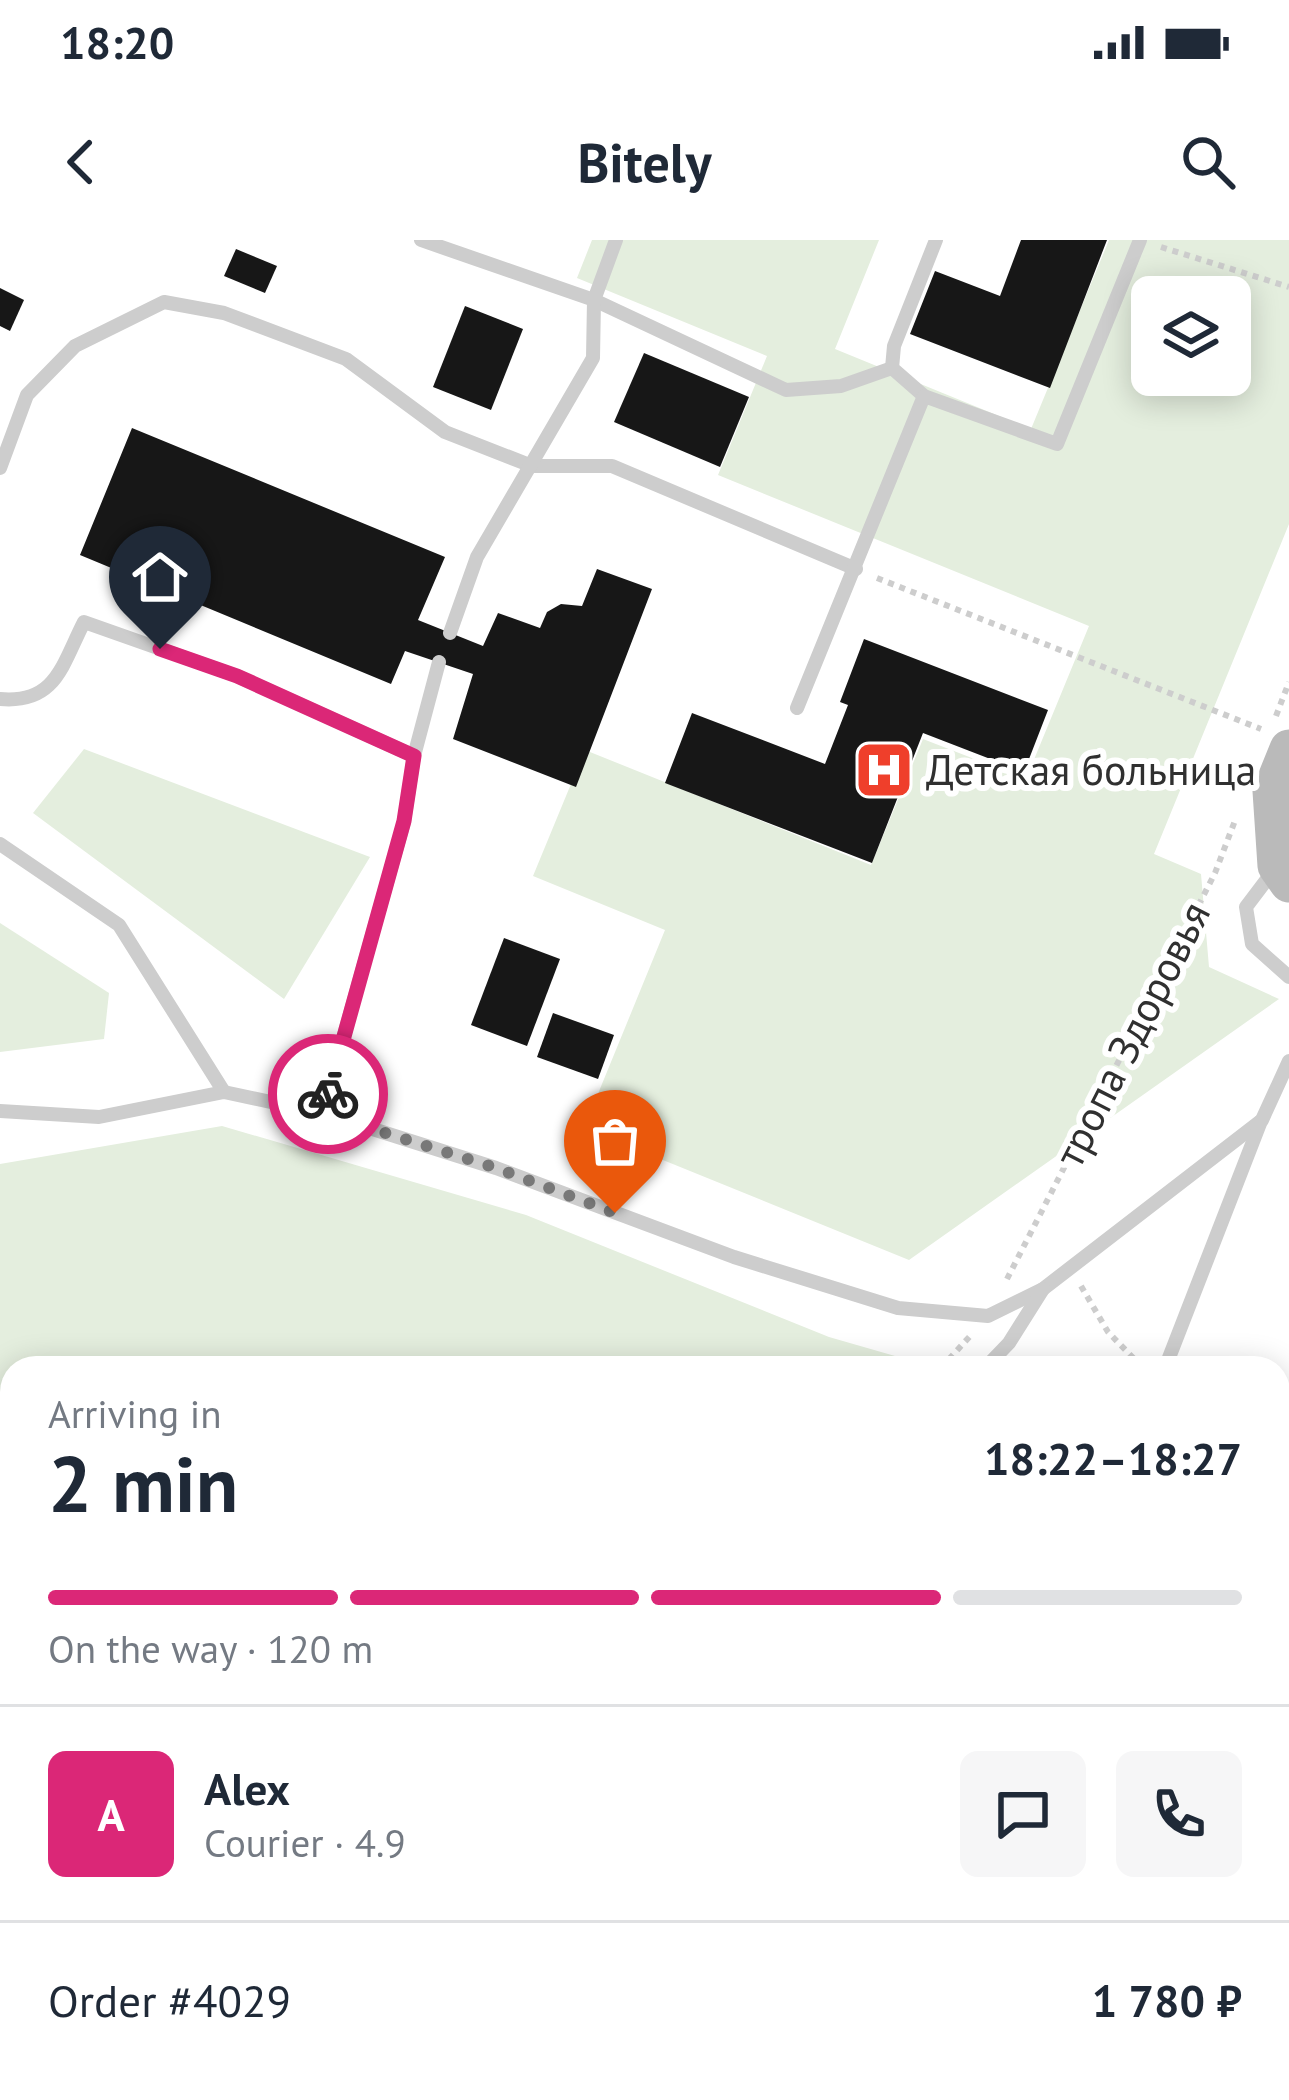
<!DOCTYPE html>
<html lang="en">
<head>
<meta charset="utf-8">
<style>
  body { margin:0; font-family:"PT Sans",sans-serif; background:#f6f6f7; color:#1f2937; height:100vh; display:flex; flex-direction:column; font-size:45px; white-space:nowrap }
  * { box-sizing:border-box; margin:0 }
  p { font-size:39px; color:#747a83 }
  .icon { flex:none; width:66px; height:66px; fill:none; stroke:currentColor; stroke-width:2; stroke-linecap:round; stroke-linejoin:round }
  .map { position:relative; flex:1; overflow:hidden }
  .side { position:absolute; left:0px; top:1116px; width:1290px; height:744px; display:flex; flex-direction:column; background:#fff; border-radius:36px 36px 0 0; box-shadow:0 6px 30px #0003 }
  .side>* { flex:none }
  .fabs { position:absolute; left:1131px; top:36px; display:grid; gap:24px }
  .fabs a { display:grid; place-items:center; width:120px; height:120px; border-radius:18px; background:#fff; box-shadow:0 6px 30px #0003; font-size:60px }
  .pin { position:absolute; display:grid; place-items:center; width:102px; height:102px; color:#fff; margin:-123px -51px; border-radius:50% 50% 50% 0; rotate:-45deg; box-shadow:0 0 12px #0007 }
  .pin .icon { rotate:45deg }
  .courier { position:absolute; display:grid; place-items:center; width:120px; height:120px; margin:-60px; border:9px solid #db2777; border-radius:50%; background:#fff; color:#222; box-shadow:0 3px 15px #0007 }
  .summary em { font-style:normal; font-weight:700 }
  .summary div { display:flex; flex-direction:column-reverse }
  .summary { display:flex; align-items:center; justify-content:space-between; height:204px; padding:0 48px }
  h1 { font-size:78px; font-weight:700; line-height:90px }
  .bar { display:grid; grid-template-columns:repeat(4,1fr); gap:18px 12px; align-content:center; height:144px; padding:0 48px }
  .bar i { height:15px; border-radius:9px; background:#e0e1e3 }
  .bar .active { background:#db2777 }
  .bar p { grid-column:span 4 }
  .line { display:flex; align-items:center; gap:30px; padding:0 48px; border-top:3px solid #e0e1e3 }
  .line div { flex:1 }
  .round { display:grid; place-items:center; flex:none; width:126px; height:126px; border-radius:18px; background:#f6f6f7 }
  .status { display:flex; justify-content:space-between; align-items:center; height:84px; padding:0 60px; background:#fff; direction:ltr }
  .status svg { height:33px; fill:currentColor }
  header { display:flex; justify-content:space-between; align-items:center; height:156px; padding:0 48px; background:#fff; font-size:54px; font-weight:700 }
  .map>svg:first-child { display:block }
</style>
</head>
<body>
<div class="status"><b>18:20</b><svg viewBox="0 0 49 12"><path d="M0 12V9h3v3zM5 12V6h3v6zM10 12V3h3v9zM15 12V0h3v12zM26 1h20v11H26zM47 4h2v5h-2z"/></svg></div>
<header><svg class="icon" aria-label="back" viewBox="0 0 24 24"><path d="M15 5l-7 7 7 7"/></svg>Bitely<svg class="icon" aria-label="search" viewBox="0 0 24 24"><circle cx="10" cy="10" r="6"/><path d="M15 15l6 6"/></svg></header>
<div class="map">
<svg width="1289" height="1860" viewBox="0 0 1289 1860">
  <rect width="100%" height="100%" fill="#fff"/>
  <g fill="#e4eede" fill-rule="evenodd">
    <path d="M592,0h287l-44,109 196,80 78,-189h180v284l-135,330 47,20 8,93 70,32 -370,261 -325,-132 81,-198 -132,-54 52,-126 286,115 52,-126 103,40 63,-153 -371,-151 49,-119 -190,-78zM1152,57h78v78h-78z"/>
    <polygon points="84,509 370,617 284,759 33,573"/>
    <polygon points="0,683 109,753 104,799 0,812"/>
    <polygon points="222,886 526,975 829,1097 895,1116 859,1128 12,1128 12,1436 0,1440 0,924"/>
    <polygon points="324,1848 757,1848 754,1860 317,1860"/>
  </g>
  <g fill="#171717">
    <polygon points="1021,0 1107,0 1050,148 910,94 935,31 1000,56"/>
    <polygon points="236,9 277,26 265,53 224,36"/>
    <polygon points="0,48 24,60 10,91 0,86"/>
    <polygon points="465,66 523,89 491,170 433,147"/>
    <polygon points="644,113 749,157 720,227 614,182"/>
    <polygon points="132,188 445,317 418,380 483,406 498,373 540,388 547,372 561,364 582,366 597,329 652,349 576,547 453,499 473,434 405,411 391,444 80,315"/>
    <polygon points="864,399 1048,470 1024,532 923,493 872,623 665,543 692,473 825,524 848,465 840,462"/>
    <polygon points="504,698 560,719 527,806 471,785"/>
    <polygon points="553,773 614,795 598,839 537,817"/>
    <rect x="1278" y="1207" width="11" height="62"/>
    <polygon points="0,1749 12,1778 12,1831 0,1836"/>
    <polygon points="987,1848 1055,1848 1061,1860 993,1860"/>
  </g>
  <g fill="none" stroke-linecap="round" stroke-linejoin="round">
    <g stroke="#cdcdcd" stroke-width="6" stroke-dasharray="6 6" stroke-linecap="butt">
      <polyline points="1161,7 1289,47"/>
      <polyline points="877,338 1261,489"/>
      <polyline points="1276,476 1289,442"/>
      <polyline points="1007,1039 1215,633 1236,578"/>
      <polyline points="1081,1046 1108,1092 1141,1126"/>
      <polyline points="941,1128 971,1095"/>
      <polyline points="0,1481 12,1477"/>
    </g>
    <g stroke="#cdcdcd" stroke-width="14">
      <polyline points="421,0 594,60 786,150 841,146 892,128"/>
      <polyline points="924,156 892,128 894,106 936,0"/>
      <polyline points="0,228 27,155 75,106 164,62 224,73 346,119 445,192 532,226 612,226 856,329"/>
      <polyline points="450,393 477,317 593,118 594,60 616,0"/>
      <path d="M0,459c56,5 62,-34 84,-77l153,54 177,80 -10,66 -82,291"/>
      <polyline points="797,468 924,156 1057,204 1140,0"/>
      <polyline points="414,516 439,422"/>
      <polyline points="0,604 119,685 224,852"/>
      <polyline points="1274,630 1246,667 1252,704 1289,737"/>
      <polyline points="0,871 99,877 224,852 322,873 496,928 734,1017 898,1068 988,1076 1043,1049 1262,880 1289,821"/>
      <polyline points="985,1128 1009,1103 1043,1049"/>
      <polyline points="1165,1128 1261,881"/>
      <polyline points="1278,1171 1289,1172"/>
      <polyline points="1278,1415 1289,1432"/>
      <polyline points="0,1528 12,1524"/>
      <polyline points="0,1611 12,1639"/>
      <polyline points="1278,1702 1289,1726"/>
      <polyline points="1278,1839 1289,1838"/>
      <polyline points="101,1848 107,1860"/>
      <polyline points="1093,1848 1099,1860"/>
      <polyline points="830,1860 836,1848"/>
      <polyline points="1143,1860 1221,1848"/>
    </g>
    <polyline stroke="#bababa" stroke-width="39" points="1289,509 1272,551 1277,626 1289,643"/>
  </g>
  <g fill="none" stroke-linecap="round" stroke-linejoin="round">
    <polyline stroke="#787878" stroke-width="12" stroke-dasharray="0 21.6" points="328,854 322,873 496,928 615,973"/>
    <polyline stroke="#db2777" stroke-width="15" points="160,409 237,436 414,516 404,581 328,854"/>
  </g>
  <defs>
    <symbol id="hospital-square" viewBox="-11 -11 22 22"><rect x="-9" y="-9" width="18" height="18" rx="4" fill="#ef3f2b" stroke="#fff"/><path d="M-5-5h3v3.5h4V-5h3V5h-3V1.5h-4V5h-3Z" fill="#fff"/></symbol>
  </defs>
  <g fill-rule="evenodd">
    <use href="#hospital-square" x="851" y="497" width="66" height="66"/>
  </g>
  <g text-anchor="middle" stroke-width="12" stroke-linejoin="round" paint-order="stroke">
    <g font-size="42" fill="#303030" stroke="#fff" text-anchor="start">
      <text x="926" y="545">Детская больница</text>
    </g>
    <g font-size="42" fill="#303030" stroke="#fff">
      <text transform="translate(1132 794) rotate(-63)" y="15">тропа Здоровья</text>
    </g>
  </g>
</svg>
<div class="fabs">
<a><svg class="icon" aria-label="layers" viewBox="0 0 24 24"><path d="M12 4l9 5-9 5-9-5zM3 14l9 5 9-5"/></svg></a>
</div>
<div class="pin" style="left:615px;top:973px;background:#ea580c"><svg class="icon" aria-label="bag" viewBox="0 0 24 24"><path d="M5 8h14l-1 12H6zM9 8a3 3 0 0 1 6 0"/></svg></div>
<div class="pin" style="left:160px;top:409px;background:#1f2937"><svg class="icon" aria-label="home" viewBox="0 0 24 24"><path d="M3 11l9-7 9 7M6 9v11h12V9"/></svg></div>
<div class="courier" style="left:328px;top:854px"><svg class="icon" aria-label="bike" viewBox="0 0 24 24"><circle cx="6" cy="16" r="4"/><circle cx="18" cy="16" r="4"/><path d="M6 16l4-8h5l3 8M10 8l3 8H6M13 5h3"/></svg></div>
<section class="side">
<div class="summary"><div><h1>2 min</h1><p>Arriving in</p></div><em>18:22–18:27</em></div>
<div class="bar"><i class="active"></i><i class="active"></i><i class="active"></i><i></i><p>On the way · 120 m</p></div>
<div class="line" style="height:216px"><b class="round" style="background:#db2777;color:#fff">A</b><div><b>Alex</b><p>Courier · 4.9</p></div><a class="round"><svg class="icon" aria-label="chat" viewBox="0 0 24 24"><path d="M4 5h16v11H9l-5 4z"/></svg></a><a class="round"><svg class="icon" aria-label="phone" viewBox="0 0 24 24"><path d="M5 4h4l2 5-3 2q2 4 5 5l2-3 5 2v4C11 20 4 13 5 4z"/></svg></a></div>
<div class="line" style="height:156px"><div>Order #4029</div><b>1 780 ₽</b></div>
</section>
</div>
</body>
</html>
